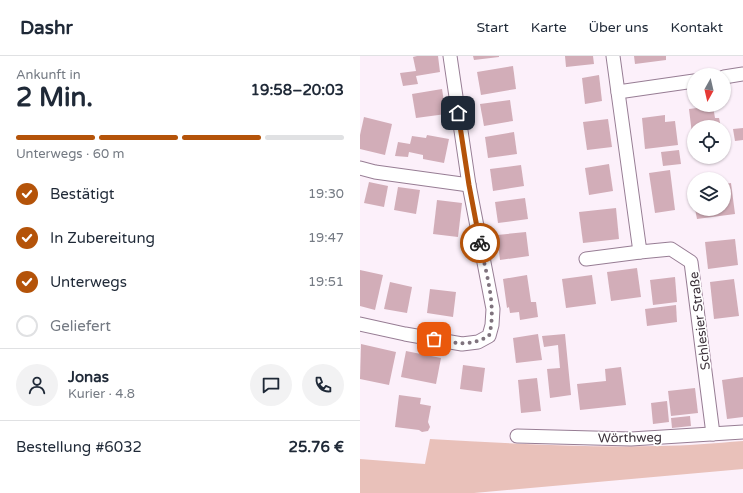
<!DOCTYPE html>
<html lang="de">
<head>
<meta charset="utf-8">
<style>
  body { margin:0; font-family:"Varela Round",sans-serif; background:#f2f2f3; color:#1f2937; height:100vh; display:flex; flex-direction:column; font-size:15px; white-space:nowrap }
  * { box-sizing:border-box; margin:0 }
  p { font-size:13px; color:#747a83 }
  .icon { flex:none; width:22px; height:22px; fill:none; stroke:currentColor; stroke-width:2; stroke-linecap:round; stroke-linejoin:round }
  .map { position:relative; flex:1; overflow:hidden }
  .panel { display:flex; flex-direction:column; background:#fff; width:360px }
  .panel>* { flex:none }
  .needle { width:26px; rotate:188deg }
  .controls { position:absolute; left:327px; top:12px; display:grid; gap:8px }
  .controls a { display:grid; place-items:center; width:44px; height:44px; border-radius:50%; background:#fff; box-shadow:0 1px 3px #0004; font-size:20px }
  .pin { position:absolute; display:grid; place-items:center; width:34px; height:34px; color:#fff; margin:-17px; border-radius:8px; box-shadow:0 2px 6px #0006 }
  .courier { position:absolute; display:grid; place-items:center; width:40px; height:40px; margin:-20px; border:3px solid #b45309; border-radius:50%; background:#fff; color:#222; box-shadow:0 1px 5px #0007 }
  .headline em { font-style:normal; font-weight:700 }
  .headline div { display:flex; flex-direction:column-reverse }
  .headline { display:flex; align-items:center; justify-content:space-between; height:68px; padding:0 16px }
  h1 { font-size:26px; font-weight:700; line-height:30px }
  .bar { display:grid; grid-template-columns:repeat(4,1fr); gap:6px 4px; align-content:center; height:48px; padding:0 16px }
  .bar i { height:5px; border-radius:3px; background:#e0e1e3 }
  .bar .selected { background:#b45309 }
  .bar p { grid-column:span 4 }
  .line { display:flex; align-items:center; gap:10px; padding:0 16px; border-top:1px solid #e0e1e3 }
  .line div { flex:1 }
  .round { display:grid; place-items:center; flex:none; width:42px; height:42px; border-radius:21px; background:#f2f2f3 }
  ol { padding:0 16px; list-style:none }
  li { display:flex; align-items:center; gap:12px; height:44px }
  li p { margin-inline-start:auto }
  li .icon { padding:4px; border-radius:50%; background:#b45309; color:#fff; stroke-width:4 }
  li:last-child { color:#747a83 }
  li i { width:22px; height:22px; border:2px solid #e0e1e3; border-radius:50% }
  header { display:flex; align-items:center; gap:24px; box-sizing:border-box; height:56px; padding:0 20px; background:#fff; border-bottom:1px solid #e0e1e3 }
  header strong { font-size:19px }
  nav { display:flex; gap:22px; margin-inline-start:auto; font-size:14px }
  main { display:flex; flex:1; min-height:0 }
  .map>svg:first-child { display:block }
</style>
</head>
<body>
<header>
<strong>Dashr</strong>
<nav><a>Start</a><a>Karte</a><a>Über uns</a><a>Kontakt</a></nav>
</header>
<main>
<section class="panel">
<div class="headline"><div><h1>2 Min.</h1><p>Ankunft in</p></div><em>19:58–20:03</em></div>
<div class="bar"><i class="selected"></i><i class="selected"></i><i class="selected"></i><i></i><p>Unterwegs · 60 m</p></div>
<ol>
<li><svg class="icon" aria-label="check" viewBox="0 0 24 24"><path d="M5 12l5 5 9-10"/></svg>Bestätigt<p>19:30</p></li>
<li><svg class="icon" aria-label="check" viewBox="0 0 24 24"><path d="M5 12l5 5 9-10"/></svg>In Zubereitung<p>19:47</p></li>
<li><svg class="icon" aria-label="check" viewBox="0 0 24 24"><path d="M5 12l5 5 9-10"/></svg>Unterwegs<p>19:51</p></li>
<li><i></i>Geliefert</li>
</ol>
<div class="line" style="height:72px"><a class="round"><svg class="icon" aria-label="person" viewBox="0 0 24 24"><circle cx="12" cy="8" r="4"/><path d="M4 21q1-7 8-7t8 7"/></svg></a><div><b>Jonas</b><p>Kurier · 4.8</p></div><a class="round"><svg class="icon" aria-label="chat" viewBox="0 0 24 24"><path d="M4 5h16v11H9l-5 4z"/></svg></a><a class="round"><svg class="icon" aria-label="phone" viewBox="0 0 24 24"><path d="M5 4h4l2 5-3 2q2 4 5 5l2-3 5 2v4C11 20 4 13 5 4z"/></svg></a></div>
<div class="line" style="height:52px"><div>Bestellung #6032</div><b>25.76 €</b></div>
</section>
<div class="map">
<svg width="383" height="437" viewBox="0 0 383 437">
  <rect width="100%" height="100%" fill="#fcf0fa"/>
  <path fill="#e9c1ba" d="M70,383c76,4 152,9 228,7 28,0 57,-3 85,-5v28l-269,24h-114v-34l65,5z"/>
  <g fill="#d2adb8">
    <polygon points="57,0 78,0 80,16 56,20 58,28 43,30 40,17 56,15 53,1"/>
    <polygon points="113,0 139,0 139,1 114,4"/>
    <polygon points="205,0 233,0 234,8 206,11"/>
    <polygon points="274,0 306,0 306,4 275,8"/>
    <polygon points="153,10 156,33 121,39 117,16"/>
    <polygon points="239,19 242,45 225,48 222,22"/>
    <polygon points="82,33 86,58 56,62 52,38"/>
    <polygon points="150,44 153,65 124,70 120,48"/>
    <polygon points="353,50 355,62 359,62 361,71 334,71 334,78 332,78 329,53"/>
    <polygon points="305,59 305,66 315,65 318,89 285,93 282,62"/>
    <polygon points="4,61 32,68 25,99 0,93 0,79"/>
    <polygon points="248,63 252,91 227,94 223,66"/>
    <polygon points="383,72 383,84 375,85 373,73"/>
    <polygon points="154,76 157,98 128,102 125,81"/>
    <polygon points="67,79 89,83 84,107 63,103 63,99 49,96 48,101 35,100 38,86 50,88 52,80 66,82"/>
    <polygon points="319,94 321,108 303,110 301,96"/>
    <polygon points="249,108 253,135 229,139 225,112"/>
    <polygon points="161,109 164,130 133,135 130,113"/>
    <polygon points="310,114 315,154 295,157 289,117"/>
    <polygon points="9,126 28,130 24,151 4,147"/>
    <polygon points="371,127 375,158 337,163 335,153 364,153 364,128"/>
    <polygon points="38,131 60,134 56,158 34,154"/>
    <polygon points="165,142 168,163 138,167 135,146"/>
    <polygon points="77,144 102,147 98,181 73,178"/>
    <polygon points="256,152 259,183 223,187 219,156"/>
    <polygon points="166,176 169,200 140,204 137,179"/>
    <polygon points="375,183 378,209 348,213 345,186"/>
    <polygon points="277,212 281,241 251,245 247,216"/>
    <polygon points="0,214 23,219 15,254 0,250"/>
    <polygon points="167,219 171,246 176,246 178,261 160,264 159,256 150,257 149,251 147,252 143,223"/>
    <polygon points="232,219 236,248 206,252 202,223"/>
    <polygon points="315,221 317,246 293,249 290,224"/>
    <polygon points="374,223 379,260 354,263 350,226"/>
    <polygon points="30,226 52,231 47,257 24,253"/>
    <polygon points="70,233 96,236 93,261 67,257"/>
    <polygon points="316,249 317,266 287,270 285,253"/>
    <polygon points="178,278 182,304 156,307 153,282"/>
    <polygon points="205,278 211,339 190,342 187,313 200,312 198,289 184,291 182,280"/>
    <polygon points="1,288 36,296 29,329 0,323"/>
    <polygon points="46,295 81,302 76,328 41,321"/>
    <polygon points="103,309 125,312 122,336 100,333"/>
    <polygon points="261,311 266,349 220,354 217,328 246,325 245,313"/>
    <polygon points="383,321 383,361 367,363 362,324"/>
    <polygon points="177,322 181,355 161,357 158,324"/>
    <polygon points="335,332 338,357 311,360 308,335"/>
    <polygon points="39,339 61,342 60,348 71,350 68,366 70,371 68,375 62,376 59,374 35,371"/>
    <polygon points="307,345 309,366 293,368 291,347"/>
    <polygon points="330,360 331,370 312,372 311,362"/>
  </g>
  <g fill="none" stroke-linecap="round" stroke-linejoin="round">
    <defs>
      <g id="minor">
        <polyline points="253,0 280,196 311,193 331,206 353,378"/>
        <polyline points="364,21 383,18"/>
        <polyline points="258,36 334,25"/>
        <polyline points="0,112 15,116 109,129"/>
        <polyline points="226,203 280,196"/>
        <polyline points="0,268 45,278 102,288 118,286 129,280 132,269 133,253 109,129 90,0"/>
        <polyline points="157,380 271,383 383,376"/>
      </g>
    </defs>
    <use href="#minor" stroke="#977d94" stroke-width="15"/>
    <use href="#minor" stroke="#fff" stroke-width="13"/>
  </g>
  <g fill="none" stroke-linecap="round" stroke-linejoin="round">
    <path stroke="#7f737d" stroke-width="4" stroke-dasharray="0 7.2" d="M74,283c22,4 34,8 55,-3 8,-30 -3,-62 -9,-93"/>
    <polyline stroke="#b45309" stroke-width="5" points="98,57 109,129 120,187"/>
  </g>
  <g text-anchor="middle" stroke-width="3.5" stroke-linejoin="round" paint-order="stroke">
    <g font-size="13" fill="#3b3039" stroke="#fff">
      <text transform="translate(339 265) rotate(-97)" y="5">Schlesier Straße</text>
      <text transform="translate(270 381) rotate(-1)" y="5">Wörthweg</text>
    </g>
  </g>
</svg>
<div class="controls">
<a><svg class="needle" viewBox="-14 -14 28 28"><path d="M0-13l5 13h-10z" fill="#e53935"/><path d="M0 13l5-13h-10z" fill="#747a83"/></svg></a>
<a><svg class="icon" aria-label="locate" viewBox="0 0 24 24"><circle cx="12" cy="12" r="6"/><path d="M12 2v4M12 18v4M2 12h4M18 12h4"/></svg></a>
<a><svg class="icon" aria-label="layers" viewBox="0 0 24 24"><path d="M12 4l9 5-9 5-9-5zM3 14l9 5 9-5"/></svg></a>
</div>
<div class="pin" style="left:74px;top:283px;background:#ea580c"><svg class="icon" aria-label="bag" viewBox="0 0 24 24"><path d="M5 8h14l-1 12H6zM9 8a3 3 0 0 1 6 0"/></svg></div>
<div class="pin" style="left:98px;top:57px;background:#1f2937"><svg class="icon" aria-label="home" viewBox="0 0 24 24"><path d="M3 11l9-7 9 7M6 9v11h12V9"/></svg></div>
<div class="courier" style="left:120px;top:187px"><svg class="icon" aria-label="bike" viewBox="0 0 24 24"><circle cx="6" cy="16" r="4"/><circle cx="18" cy="16" r="4"/><path d="M6 16l4-8h5l3 8M10 8l3 8H6M13 5h3"/></svg></div>
</div>
</main>
</body>
</html>
